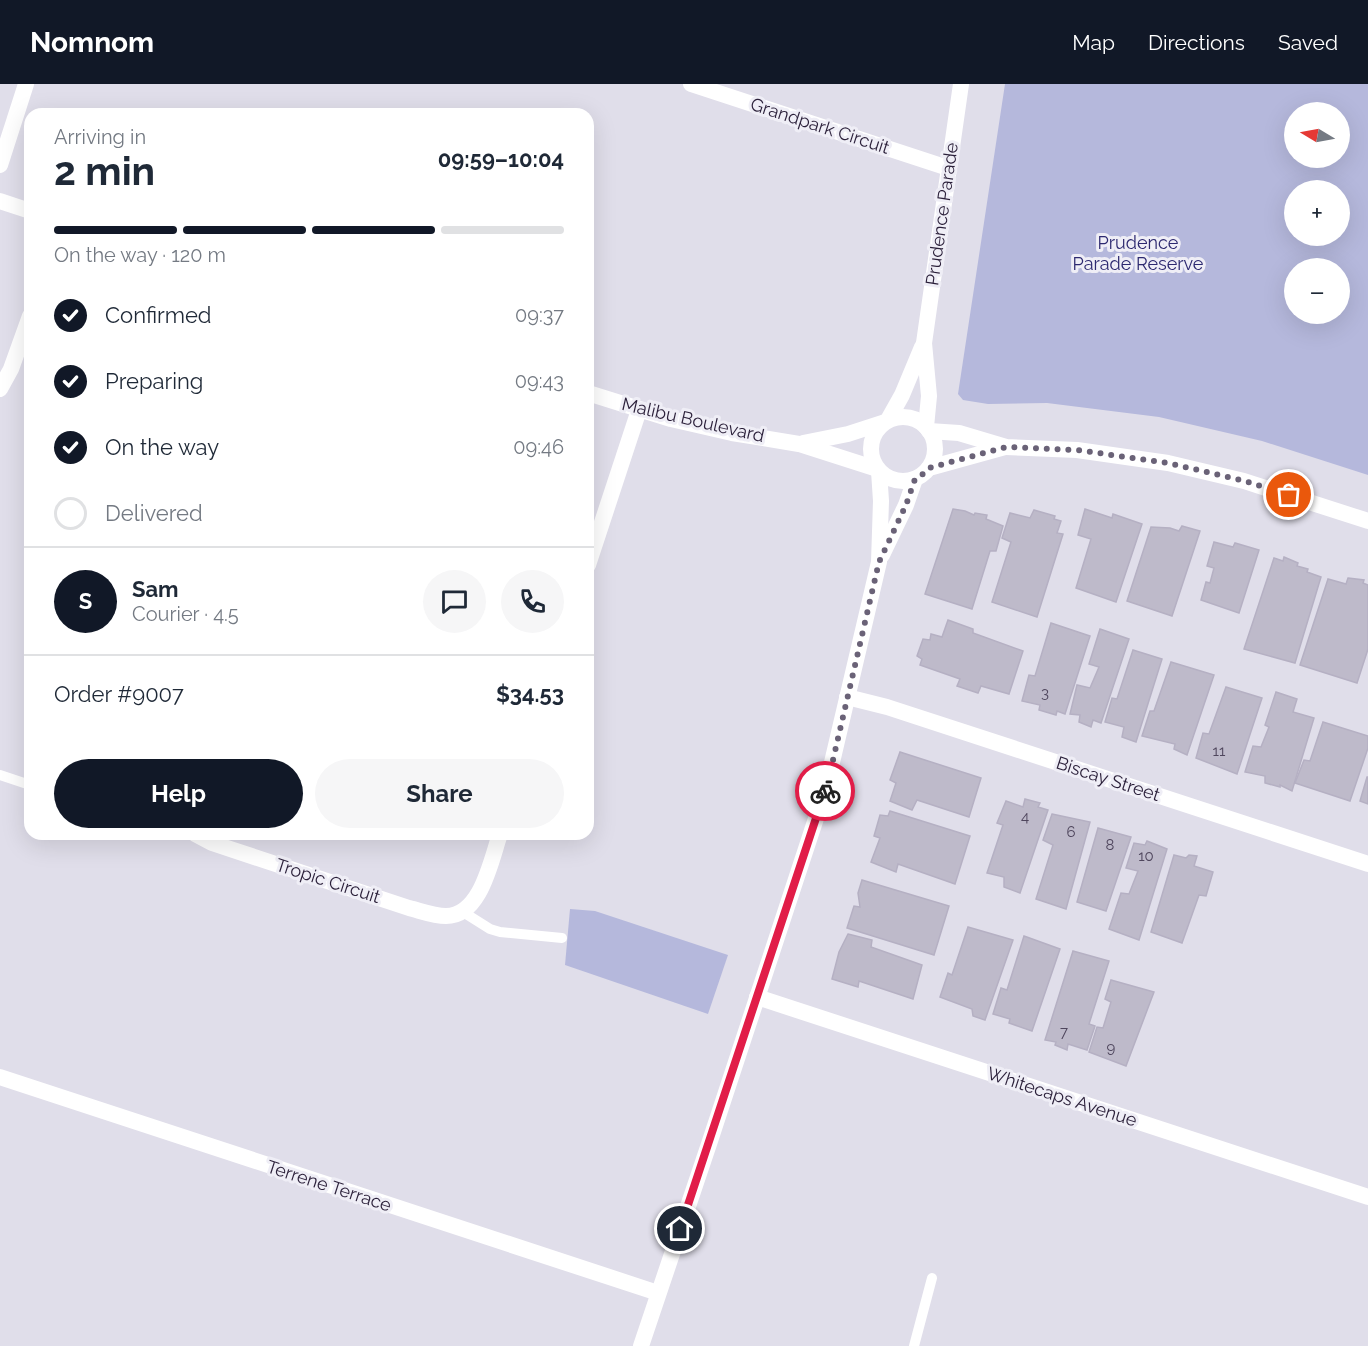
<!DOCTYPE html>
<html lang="en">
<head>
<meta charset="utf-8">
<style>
  body { margin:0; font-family:Raleway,sans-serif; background:#f6f6f7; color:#1f2937; height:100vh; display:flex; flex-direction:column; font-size:22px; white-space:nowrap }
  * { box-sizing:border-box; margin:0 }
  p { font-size:20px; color:#747a83 }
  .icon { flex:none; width:33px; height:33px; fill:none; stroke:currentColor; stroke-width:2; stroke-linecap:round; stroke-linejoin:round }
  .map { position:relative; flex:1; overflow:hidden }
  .drawer { position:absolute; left:24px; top:24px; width:570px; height:732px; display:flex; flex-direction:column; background:#fff; border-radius:18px; box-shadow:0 6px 24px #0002 }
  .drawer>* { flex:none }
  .needle { width:39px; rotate:280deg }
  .fabs { position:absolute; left:1284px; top:18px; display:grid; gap:12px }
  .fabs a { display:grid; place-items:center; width:66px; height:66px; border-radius:50%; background:#fff; box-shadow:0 6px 24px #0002; font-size:30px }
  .pin { position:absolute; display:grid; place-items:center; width:51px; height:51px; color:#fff; margin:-26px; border:3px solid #fff; border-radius:50%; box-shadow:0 2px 6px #0007 }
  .courier { position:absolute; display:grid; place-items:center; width:60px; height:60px; margin:-30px; border:4px solid #e11d48; border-radius:50%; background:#fff; color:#222; box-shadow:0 2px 8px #0007 }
  .head em { font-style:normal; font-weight:700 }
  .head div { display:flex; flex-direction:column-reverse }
  .head { display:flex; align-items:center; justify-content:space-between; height:102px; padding:0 30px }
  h1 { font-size:39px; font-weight:700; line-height:45px }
  .bar { display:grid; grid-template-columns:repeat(4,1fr); gap:9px 6px; align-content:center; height:72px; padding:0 30px }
  .bar i { height:8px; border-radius:4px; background:#e0e1e3 }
  .bar .current { background:#111827 }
  .bar p { grid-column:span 4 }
  .line { display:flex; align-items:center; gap:15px; padding:0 30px; border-top:2px solid #e0e1e3 }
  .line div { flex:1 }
  .round { display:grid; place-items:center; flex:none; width:63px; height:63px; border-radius:32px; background:#f6f6f7 }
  ol { padding:0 30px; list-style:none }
  li { display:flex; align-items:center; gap:18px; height:66px }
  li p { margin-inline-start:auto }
  li .icon { padding:6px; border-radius:50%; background:#111827; color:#fff; stroke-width:4 }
  li:last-child { color:#747a83 }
  li i { width:33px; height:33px; border:3px solid #e0e1e3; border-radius:50% }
  .primary-button { display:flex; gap:12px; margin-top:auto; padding:12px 30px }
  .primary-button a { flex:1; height:69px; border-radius:36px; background:#111827; color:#fff; font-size:24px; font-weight:700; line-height:69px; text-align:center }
  .primary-button a+a { background:#f6f6f7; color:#1f2937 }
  header { display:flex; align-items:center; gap:36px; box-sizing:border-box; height:84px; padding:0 30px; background:#111827; color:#fff }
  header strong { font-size:28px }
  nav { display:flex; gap:33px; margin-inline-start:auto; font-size:21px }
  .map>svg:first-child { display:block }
</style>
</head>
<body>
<header>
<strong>Nomnom</strong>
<nav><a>Map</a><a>Directions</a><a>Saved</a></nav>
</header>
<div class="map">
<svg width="1368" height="1262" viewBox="0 0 1368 1262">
  <rect width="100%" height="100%" fill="#e0deea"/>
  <g fill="#b5b8dc" fill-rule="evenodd">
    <path d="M1005,0h363v391l-106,-34 -103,-24 -112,-14 -59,1 -25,-4 -5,-6zM1340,28v46h-46v-46zM1340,106v46h-46v-46zM1294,184h46v46h-46z"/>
    <polygon points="570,825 595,827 728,871 708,930 565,881"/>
  </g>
  <g fill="#bebaca" stroke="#b5b0c3" stroke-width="1.5">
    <polygon points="953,425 965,427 974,431 975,429 987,431 986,435 1003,442 996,467 990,467 972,525 925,510"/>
    <polygon points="1085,425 1112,434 1113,430 1142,440 1116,518 1076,504 1091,455 1078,451"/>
    <polygon points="1034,426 1055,432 1054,435 1061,437 1057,449 1063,450 1037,533 992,518 1011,458 1002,454 1010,429 1030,434"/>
    <polygon points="1182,442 1200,447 1172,532 1127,517 1151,443 1170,444 1179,447"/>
    <polygon points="1214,458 1233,463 1235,459 1259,466 1239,529 1201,516 1206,498 1210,499 1214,484 1207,482"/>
    <polygon points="1284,473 1298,479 1297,482 1308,485 1307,488 1321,493 1295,579 1244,565 1274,474 1283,477"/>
    <polygon points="1348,494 1364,496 1363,499 1368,501 1368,565 1357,599 1300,581 1328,495 1346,500"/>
    <polygon points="948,536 973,545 973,549 1023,567 1009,610 981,602 978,609 957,602 960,595 920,581 922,575 917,572 923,555 930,556 931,550 942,553"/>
    <polygon points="1051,539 1090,552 1065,630 1057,627 1056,631 1039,626 1040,621 1022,617 1029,591 1035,592"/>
    <polygon points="1100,545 1129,555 1101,639 1093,636 1091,643 1079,638 1080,631 1070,630 1077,601 1090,604 1099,583 1089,580"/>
    <polygon points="1133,566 1162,575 1136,658 1122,653 1124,643 1105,638 1112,614 1117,615"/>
    <polygon points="1171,578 1214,591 1187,671 1174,665 1175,660 1142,652 1150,627 1154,627"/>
    <polygon points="1226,603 1262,614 1237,690 1196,674 1203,649 1209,650"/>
    <polygon points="1276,608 1297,615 1293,628 1314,634 1292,707 1280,701 1280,703 1265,699 1265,692 1245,688 1253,662 1261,663 1269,643 1265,641"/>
    <polygon points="1323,638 1368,652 1368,664 1350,717 1295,699 1304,676 1310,677"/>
    <polygon points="900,668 981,694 969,733 917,716 912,726 890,717 896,699 890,696"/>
    <polygon points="1367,693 1368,693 1368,720 1360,717"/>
    <polygon points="1025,715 1040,719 1038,723 1048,726 1020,809 1004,803 1004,793 987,789 1003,741 997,739 1006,717 1023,723"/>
    <polygon points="890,727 970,752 955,800 898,780 896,788 871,778 880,754 874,752 880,731 888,732"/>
    <polygon points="1052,730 1090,738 1066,825 1036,815 1053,761 1043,756"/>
    <polygon points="1098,744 1131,753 1106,827 1077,818"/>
    <polygon points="1147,757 1167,765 1139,856 1109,845 1121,809 1129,810 1138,787 1126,784 1134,759 1145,761"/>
    <polygon points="1174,771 1186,774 1189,771 1197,772 1194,782 1213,788 1206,812 1199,811 1182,859 1151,848"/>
    <polygon points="862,796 949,822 934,871 847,844 854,822 860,823 858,809"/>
    <polygon points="968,843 1013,856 985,936 973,932 972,925 940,913 948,889 952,891"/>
    <polygon points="848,850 872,856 871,863 922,881 913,915 859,897 858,903 832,895 839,868"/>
    <polygon points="1024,852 1060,865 1032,947 1009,939 1010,935 993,930 1001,904 1007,906"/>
    <polygon points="1073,867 1109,877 1089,940 1095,942 1087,966 1068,960 1067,966 1055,961 1056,958 1045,956"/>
    <polygon points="1111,896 1154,908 1126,982 1089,968 1097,943 1103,944 1111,918 1105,915"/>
  </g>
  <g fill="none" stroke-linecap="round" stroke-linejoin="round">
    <g stroke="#fff" stroke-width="10">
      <polyline points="0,691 30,701"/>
      <polyline points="463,828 490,845 500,848 562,854"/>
      <polyline points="914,1262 932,1194"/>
    </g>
    <g stroke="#fff" stroke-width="16">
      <polyline points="691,0 948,84"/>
      <polyline points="0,305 11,285 30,232"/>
      <polyline points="588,481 639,326"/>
      <polyline points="847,613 887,623 1368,780"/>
      <path d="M195,750l17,9 197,65c12,3 25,8 37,8 35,0 45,-56 54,-82"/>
      <polyline points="757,913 1368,1113"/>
      <polyline points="0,993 658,1209"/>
    </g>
    <g stroke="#fff" stroke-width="16">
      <polyline points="0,81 26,0"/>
      <polyline points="0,117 30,127"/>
      <polyline points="588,309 671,335 732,349 799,360 877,385"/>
      <circle cx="903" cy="365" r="32"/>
      <polyline points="888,336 902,311 922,263"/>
      <polyline points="926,343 929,312 924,259 961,0"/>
      <polyline points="929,347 959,349 1006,363 1077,366 1168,379 1244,397 1368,437"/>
      <polyline points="803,359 848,350 885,338"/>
      <polyline points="929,384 1005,363"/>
      <polyline points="882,471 906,421 915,395"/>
      <polyline points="641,1262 709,1060 826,704 879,478 881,417 879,387"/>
    </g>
  </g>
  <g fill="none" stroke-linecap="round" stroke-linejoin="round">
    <polyline stroke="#6a6277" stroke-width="6" stroke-dasharray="0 10.8" points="825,707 833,676 879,478 906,421 915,395 923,390 929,384 1006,363 1077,366 1168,379 1245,397 1289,411"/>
    <polyline stroke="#e11d48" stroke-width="8" points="680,1145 825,707"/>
  </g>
  <g text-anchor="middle" stroke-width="6" stroke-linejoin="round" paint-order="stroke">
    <g font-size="15" fill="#4f465d">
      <text x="1045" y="614">3</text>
      <text x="1219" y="672">11</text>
      <text x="1025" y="738">4</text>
      <text x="1071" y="753">6</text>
      <text x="1110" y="766">8</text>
      <text x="1146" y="777">10</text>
      <text x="1064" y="953">7</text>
      <text x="1111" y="969">9</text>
    </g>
    <g font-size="18" fill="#2a1f39" stroke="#efeef6">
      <text transform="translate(820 42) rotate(18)" y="6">Grandpark Circuit</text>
      <text transform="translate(942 130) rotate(-82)" y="6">Prudence Parade</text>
      <text transform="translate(693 336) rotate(13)" y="6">Malibu Boulevard</text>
      <text transform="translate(1108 695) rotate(18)" y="6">Biscay Street</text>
      <text transform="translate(328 797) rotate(18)" y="6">Tropic Circuit</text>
      <text transform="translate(1062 1013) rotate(18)" y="6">Whitecaps Avenue</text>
      <text transform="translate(329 1102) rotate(18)" y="6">Terrene Terrace</text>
    </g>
    <g font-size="18" fill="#2d2970" stroke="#efeef6">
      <text x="1138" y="165">Prudence<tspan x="1138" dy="21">Parade Reserve</tspan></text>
    </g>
  </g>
</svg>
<div class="fabs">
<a><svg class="needle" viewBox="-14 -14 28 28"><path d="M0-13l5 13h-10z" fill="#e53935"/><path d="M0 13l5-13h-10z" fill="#747a83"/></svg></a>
<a>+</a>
<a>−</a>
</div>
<div class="pin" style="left:1289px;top:411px;background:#ea580c"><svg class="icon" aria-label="bag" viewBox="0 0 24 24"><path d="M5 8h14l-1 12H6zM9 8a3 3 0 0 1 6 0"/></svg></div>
<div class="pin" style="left:680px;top:1145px;background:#1f2937"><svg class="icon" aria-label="home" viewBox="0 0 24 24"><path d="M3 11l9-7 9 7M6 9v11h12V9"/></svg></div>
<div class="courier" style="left:825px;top:707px"><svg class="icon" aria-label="bike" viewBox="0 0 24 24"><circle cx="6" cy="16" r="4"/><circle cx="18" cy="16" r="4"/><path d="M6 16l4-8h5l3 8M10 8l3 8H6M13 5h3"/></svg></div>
<section class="drawer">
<div class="head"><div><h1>2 min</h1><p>Arriving in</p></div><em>09:59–10:04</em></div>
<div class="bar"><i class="current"></i><i class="current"></i><i class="current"></i><i></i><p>On the way · 120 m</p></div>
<ol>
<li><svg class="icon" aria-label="check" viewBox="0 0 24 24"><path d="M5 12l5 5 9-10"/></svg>Confirmed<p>09:37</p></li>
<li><svg class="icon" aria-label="check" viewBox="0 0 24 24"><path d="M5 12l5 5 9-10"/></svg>Preparing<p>09:43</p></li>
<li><svg class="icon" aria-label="check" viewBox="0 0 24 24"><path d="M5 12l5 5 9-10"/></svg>On the way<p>09:46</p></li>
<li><i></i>Delivered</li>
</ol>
<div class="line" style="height:108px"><b class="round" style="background:#111827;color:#fff">S</b><div><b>Sam</b><p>Courier · 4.5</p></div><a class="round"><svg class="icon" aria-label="chat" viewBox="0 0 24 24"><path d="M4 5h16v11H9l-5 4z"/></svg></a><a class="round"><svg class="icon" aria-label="phone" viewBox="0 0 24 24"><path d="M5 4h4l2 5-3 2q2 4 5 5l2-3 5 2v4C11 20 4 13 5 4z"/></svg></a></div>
<div class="line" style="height:78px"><div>Order #9007</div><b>$34.53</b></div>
<div class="primary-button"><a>Help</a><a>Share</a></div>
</section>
</div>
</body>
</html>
